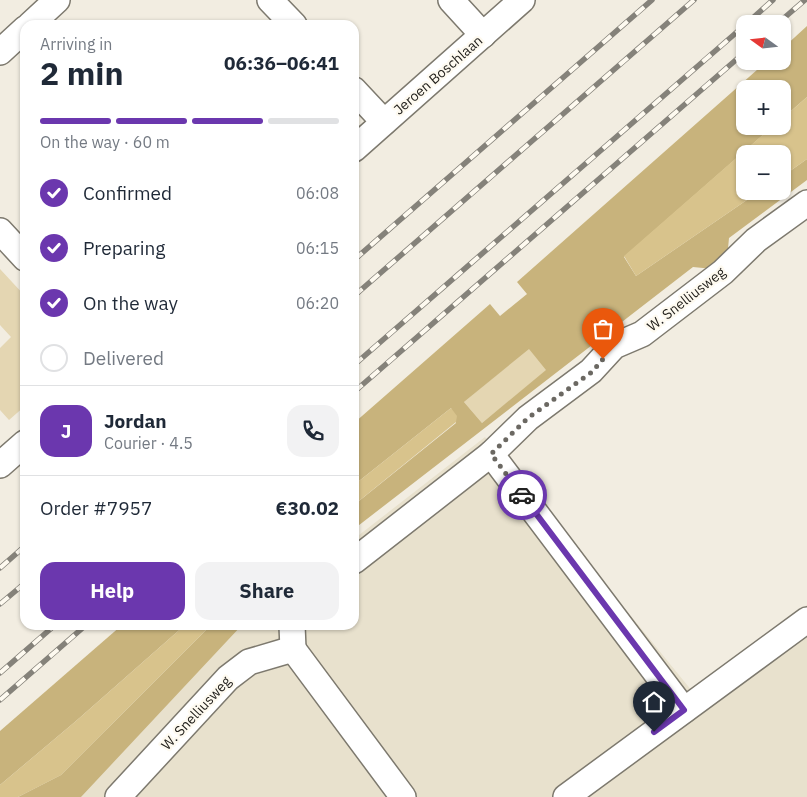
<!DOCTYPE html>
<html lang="en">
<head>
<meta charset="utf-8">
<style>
  body { margin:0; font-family:"IBM Plex Sans",sans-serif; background:#f2f2f3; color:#1f2937; height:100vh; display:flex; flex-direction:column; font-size:19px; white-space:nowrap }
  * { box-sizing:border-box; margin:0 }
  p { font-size:16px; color:#747a83 }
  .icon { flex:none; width:28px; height:28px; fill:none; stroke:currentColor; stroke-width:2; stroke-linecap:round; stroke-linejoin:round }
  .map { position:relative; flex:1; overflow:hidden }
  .sheet { position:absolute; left:20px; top:20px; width:339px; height:610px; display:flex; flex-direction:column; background:#fff; border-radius:15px; box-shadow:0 1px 4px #0004 }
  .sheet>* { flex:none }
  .needle { width:32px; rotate:285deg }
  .tools { position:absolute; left:736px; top:15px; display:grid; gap:10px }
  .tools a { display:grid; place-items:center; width:55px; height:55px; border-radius:10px; background:#fff; box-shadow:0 1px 4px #0004; font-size:25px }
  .pin { position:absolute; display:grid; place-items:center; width:42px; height:42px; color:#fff; margin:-51px -21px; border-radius:50% 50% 50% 0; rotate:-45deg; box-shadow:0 0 5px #0007 }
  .pin .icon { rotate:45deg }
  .courier { position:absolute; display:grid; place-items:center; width:50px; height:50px; margin:-25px; border:4px solid #6b37ae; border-radius:50%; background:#fff; color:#222; box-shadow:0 1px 6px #0007 }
  .head em { font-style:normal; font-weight:800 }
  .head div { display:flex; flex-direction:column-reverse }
  .head { display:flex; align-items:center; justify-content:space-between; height:85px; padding:0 20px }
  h1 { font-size:32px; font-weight:800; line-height:38px }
  .bar { display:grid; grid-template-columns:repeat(4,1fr); gap:8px 5px; align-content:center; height:60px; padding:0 20px }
  .bar i { height:6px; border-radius:4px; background:#e0e1e3 }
  .bar .current { background:#6b37ae }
  .bar p { grid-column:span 4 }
  .line { display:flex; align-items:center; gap:12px; padding:0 20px; border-top:1px solid #e0e1e3 }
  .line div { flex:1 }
  .round { display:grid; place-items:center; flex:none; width:52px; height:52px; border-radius:15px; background:#f2f2f3 }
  ol { padding:0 20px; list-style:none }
  li { display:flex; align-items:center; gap:15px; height:55px }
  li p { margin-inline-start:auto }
  li .icon { padding:5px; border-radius:50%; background:#6b37ae; color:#fff; stroke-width:4 }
  li:last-child { color:#747a83 }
  li i { width:28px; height:28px; border:2px solid #e0e1e3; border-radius:50% }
  .primary-button { display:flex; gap:10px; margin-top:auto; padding:10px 20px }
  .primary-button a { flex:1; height:58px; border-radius:15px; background:#6b37ae; color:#fff; font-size:20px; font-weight:800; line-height:58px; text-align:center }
  .primary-button a+a { background:#f2f2f3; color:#1f2937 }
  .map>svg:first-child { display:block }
</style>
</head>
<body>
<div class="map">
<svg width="807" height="797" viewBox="0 0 807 797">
  <rect width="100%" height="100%" fill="#f2ede1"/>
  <polygon fill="#e8e1cd" points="485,437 692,691 807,605 807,797 19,797 242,625 354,625 354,539"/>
  <g fill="#e4d6b2">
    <polygon points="0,269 25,296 25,406 9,420 0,410 0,348 11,337 0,325"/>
    <polygon points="529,348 547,370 482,423 464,402"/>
  </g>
  <g fill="#c8b37c" fill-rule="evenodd">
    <path d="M807,26v71l-24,21 -1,-29h-37v37h28l-149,131 12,19 124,-85h22l1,-15 24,-17v21l-78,58 -2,21 -14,10 -20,-2 -339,262v-24l102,-82 -5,-15 -97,77v-62l136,-119 10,12 27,-22 -10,-12 250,-221h15l1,-13zM529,349l17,21 -64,53 -18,-21z"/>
    <polygon points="122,625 185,625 76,721 0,785 0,731"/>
    <polygon points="211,625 242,625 81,797 18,797 61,775"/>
  </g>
  <g fill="#d8c38c">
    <polygon points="807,97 807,159 783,176 782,154 745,154 745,191 760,191 636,276 624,256 773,126 782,126 783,118"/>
    <polygon points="451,408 457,416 456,422 354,505 354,485"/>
    <polygon points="185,625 211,625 61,775 18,797 0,797 0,785 76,721"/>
  </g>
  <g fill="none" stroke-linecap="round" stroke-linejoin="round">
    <defs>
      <g id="minor">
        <polyline points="270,0 294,25"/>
        <polyline points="451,0 483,35"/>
        <polyline points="30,25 57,0"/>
        <polyline points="0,52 25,29"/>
        <polyline points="354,90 384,122"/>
        <polyline points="354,149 522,0"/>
        <polyline points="0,231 25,258"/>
        <polyline points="491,454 684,710"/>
        <polyline points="0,465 25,443"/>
        <polyline points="354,561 491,454 528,418 591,371 614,346 642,334 723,272 756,240 807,203"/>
        <polyline points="292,625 293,649"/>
        <polyline points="293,649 403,797"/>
        <polyline points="118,797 228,678 249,662 293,649"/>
        <polyline points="566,797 807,620"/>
      </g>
    </defs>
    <use href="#minor" stroke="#7d796e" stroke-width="28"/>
    <use href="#minor" stroke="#fff" stroke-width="25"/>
    <defs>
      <g id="rail">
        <polyline points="746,24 773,0"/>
        <polyline points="777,24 805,0"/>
        <polyline points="354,260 652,0"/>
        <polyline points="354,296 694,0"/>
        <polyline points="354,365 745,25"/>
        <polyline points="354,392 745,52"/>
        <polyline points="0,568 25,546"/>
        <polyline points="0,604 25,583"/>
        <polyline points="0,673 55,625"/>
        <polyline points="0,700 86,625"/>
      </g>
    </defs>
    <use href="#rail" stroke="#85827a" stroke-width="5.5"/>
    <use href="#rail" stroke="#fefaf0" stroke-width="4" stroke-dasharray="11" stroke-linecap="butt"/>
  </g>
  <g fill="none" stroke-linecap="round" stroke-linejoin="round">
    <polyline stroke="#6b6862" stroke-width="5" stroke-dasharray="0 9" points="522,495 491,454 528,418 592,372 603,359"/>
    <polyline stroke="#6b37ae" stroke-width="6" points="522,495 684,710 654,732"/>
  </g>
  <g text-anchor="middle" stroke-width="4.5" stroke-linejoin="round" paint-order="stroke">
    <g font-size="14" fill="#23211d" stroke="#fefaf0">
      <text transform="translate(438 75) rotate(-41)" y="5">Jeroen Boschlaan</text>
      <text transform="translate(686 299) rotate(-38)" y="5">W. Snelliusweg</text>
      <text transform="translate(196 713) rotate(-47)" y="5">W. Snelliusweg</text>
    </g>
  </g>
</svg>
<div class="tools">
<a><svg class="needle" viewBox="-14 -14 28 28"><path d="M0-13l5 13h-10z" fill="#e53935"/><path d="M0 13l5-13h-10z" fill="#747a83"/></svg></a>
<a>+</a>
<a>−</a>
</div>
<div class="pin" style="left:603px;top:359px;background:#ea580c"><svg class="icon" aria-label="bag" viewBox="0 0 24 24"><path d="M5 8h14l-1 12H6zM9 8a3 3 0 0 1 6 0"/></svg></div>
<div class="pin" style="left:654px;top:732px;background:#1f2937"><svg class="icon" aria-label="home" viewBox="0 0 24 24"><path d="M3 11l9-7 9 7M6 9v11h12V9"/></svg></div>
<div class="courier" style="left:522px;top:495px"><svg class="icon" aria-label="car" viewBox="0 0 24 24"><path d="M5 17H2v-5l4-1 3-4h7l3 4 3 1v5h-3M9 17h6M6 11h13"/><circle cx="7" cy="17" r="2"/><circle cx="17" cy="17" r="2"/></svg></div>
<section class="sheet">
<div class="head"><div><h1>2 min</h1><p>Arriving in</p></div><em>06:36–06:41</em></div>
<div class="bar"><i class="current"></i><i class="current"></i><i class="current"></i><i></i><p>On the way · 60 m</p></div>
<ol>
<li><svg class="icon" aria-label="check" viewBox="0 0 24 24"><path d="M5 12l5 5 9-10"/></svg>Confirmed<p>06:08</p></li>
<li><svg class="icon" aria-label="check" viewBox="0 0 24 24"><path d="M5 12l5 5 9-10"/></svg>Preparing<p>06:15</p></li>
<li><svg class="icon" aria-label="check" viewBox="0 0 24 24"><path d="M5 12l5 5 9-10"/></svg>On the way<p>06:20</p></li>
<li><i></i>Delivered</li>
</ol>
<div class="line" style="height:90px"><b class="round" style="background:#6b37ae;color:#fff">J</b><div><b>Jordan</b><p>Courier · 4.5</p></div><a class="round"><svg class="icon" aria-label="phone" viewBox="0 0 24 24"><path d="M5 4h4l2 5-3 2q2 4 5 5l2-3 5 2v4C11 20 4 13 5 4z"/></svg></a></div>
<div class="line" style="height:65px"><div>Order #7957</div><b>€30.02</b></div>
<div class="primary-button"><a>Help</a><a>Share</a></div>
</section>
</div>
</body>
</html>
